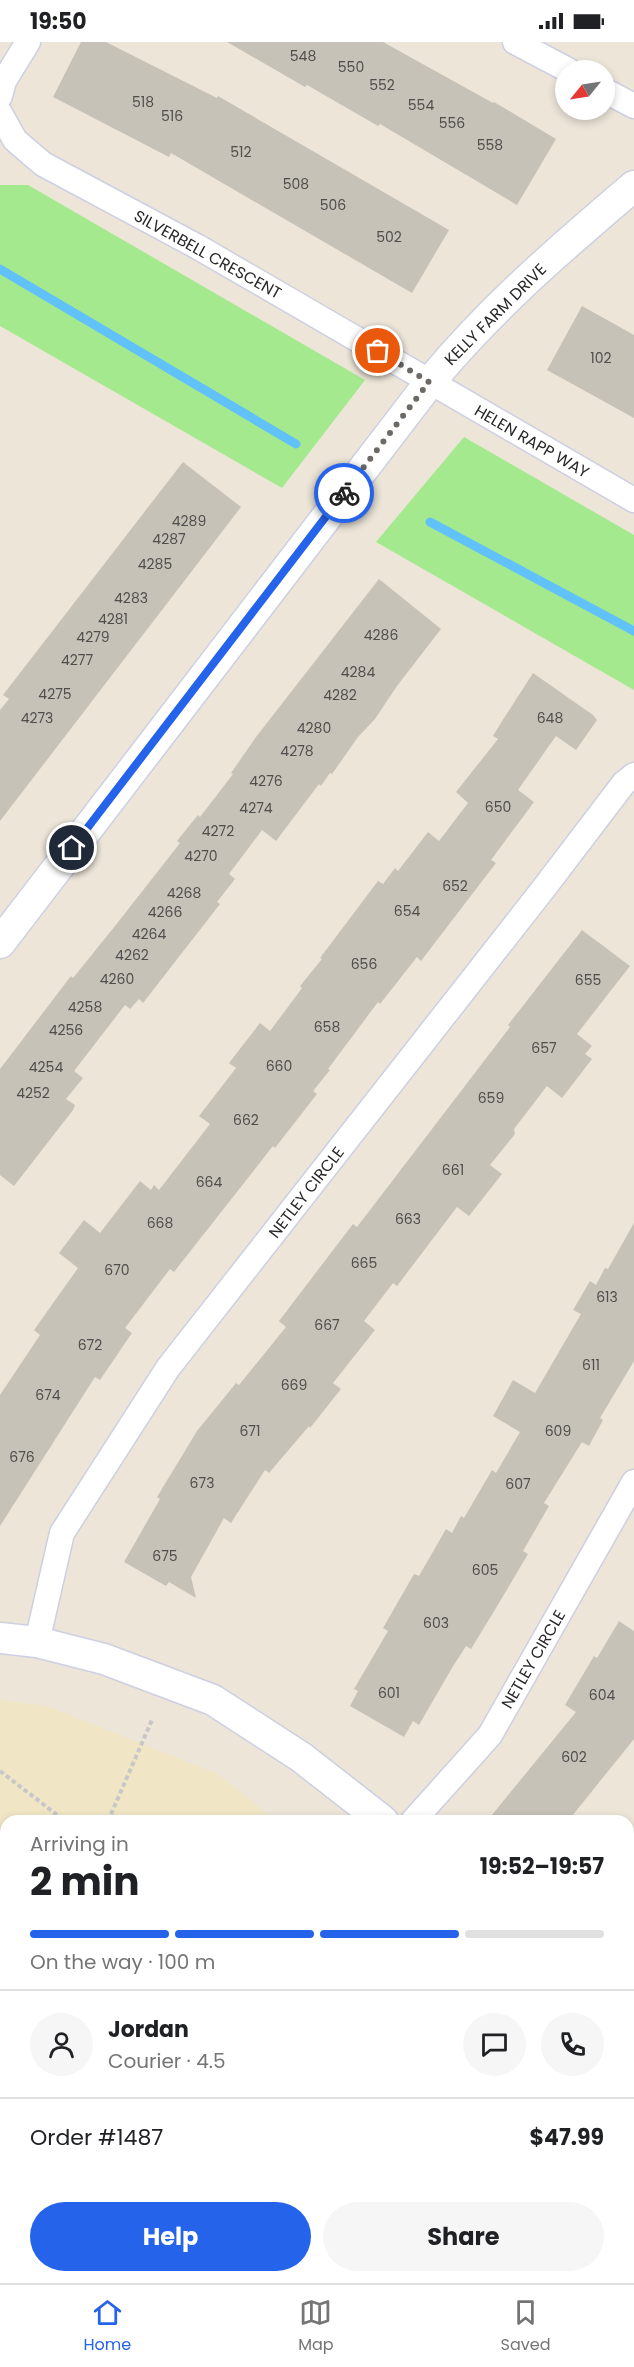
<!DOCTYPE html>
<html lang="en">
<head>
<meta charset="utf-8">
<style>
  body { margin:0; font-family:Poppins,sans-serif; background:#f6f6f6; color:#202124; height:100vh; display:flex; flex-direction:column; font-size:22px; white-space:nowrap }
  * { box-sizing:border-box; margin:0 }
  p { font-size:20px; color:#757577 }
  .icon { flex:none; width:33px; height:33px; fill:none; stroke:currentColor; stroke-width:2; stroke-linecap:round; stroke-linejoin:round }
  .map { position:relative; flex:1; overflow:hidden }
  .panel { position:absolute; left:0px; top:1773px; width:634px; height:468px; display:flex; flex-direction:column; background:#fff; border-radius:18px 18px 0 0; box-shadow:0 3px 9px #0003 }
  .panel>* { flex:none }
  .needle { width:39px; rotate:240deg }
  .fabs { position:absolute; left:555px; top:18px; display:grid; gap:12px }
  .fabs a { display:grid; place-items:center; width:60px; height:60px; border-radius:50%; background:#fff; box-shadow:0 3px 9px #0003; font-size:30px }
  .pin { position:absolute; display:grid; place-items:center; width:51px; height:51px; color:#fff; margin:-26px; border:3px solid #fff; border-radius:50%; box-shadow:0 2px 6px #0007 }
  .courier { position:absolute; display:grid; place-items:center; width:60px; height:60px; margin:-30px; border:4px solid #2563eb; border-radius:50%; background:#fff; color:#222; box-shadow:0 2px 8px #0007 }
  .headline em { font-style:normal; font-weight:700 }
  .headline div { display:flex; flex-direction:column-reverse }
  .headline { display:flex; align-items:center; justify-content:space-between; height:102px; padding:0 30px }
  h1 { font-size:39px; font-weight:700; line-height:45px }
  .bar { display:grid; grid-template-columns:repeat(4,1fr); gap:9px 6px; align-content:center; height:72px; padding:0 30px }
  .bar i { height:8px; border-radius:4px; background:#e0e0e0 }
  .bar .current { background:#2563eb }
  .bar p { grid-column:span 4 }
  .line { display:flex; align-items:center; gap:15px; padding:0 30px; border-top:2px solid #e0e0e0 }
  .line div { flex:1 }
  .round { display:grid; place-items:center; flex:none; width:63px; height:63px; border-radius:32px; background:#f6f6f6 }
  .button { display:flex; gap:12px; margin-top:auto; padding:12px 30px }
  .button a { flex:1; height:69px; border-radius:36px; background:#2563eb; color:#fff; font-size:24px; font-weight:700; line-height:69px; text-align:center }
  .button a+a { background:#f6f6f6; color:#202124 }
  .status { display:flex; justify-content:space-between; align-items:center; height:42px; padding:0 30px; background:#fff; direction:ltr }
  .status svg { height:16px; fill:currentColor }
  .tab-bar { display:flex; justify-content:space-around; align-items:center; height:84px; border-top:2px solid #e0e0e0; background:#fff; font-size:16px; color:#757577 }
  .tab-bar a { display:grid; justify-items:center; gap:3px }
  .tab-bar .current { color:#2563eb }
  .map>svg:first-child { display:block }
</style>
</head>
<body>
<div class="status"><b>19:50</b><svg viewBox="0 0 49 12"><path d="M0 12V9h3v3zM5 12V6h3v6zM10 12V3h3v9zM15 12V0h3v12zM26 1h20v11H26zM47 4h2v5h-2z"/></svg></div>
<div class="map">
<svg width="634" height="2241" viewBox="0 0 634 2241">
  <rect width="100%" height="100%" fill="#ece5d8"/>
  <polygon fill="#f0e6c5" points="0,1658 47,1664 218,1732 276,1779 6,1779 6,2235 557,2235 551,2241 0,2241"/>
  <g fill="#a4e98e">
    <polygon points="0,143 28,143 365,338 282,446 0,284"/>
    <polygon points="464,395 634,493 634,648 376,500"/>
    <polygon points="634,1821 634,1909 628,1904 629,1828"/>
    <polygon points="6,1895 6,2042 0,2042 0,1896"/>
    <polygon points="634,2162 634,2241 551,2241 557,2235 628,2235 629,2167"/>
  </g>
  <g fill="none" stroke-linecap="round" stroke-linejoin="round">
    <g stroke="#60c2f9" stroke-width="9">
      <polyline points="0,227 296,402"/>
      <polyline points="430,480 634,589"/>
    </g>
  </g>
  <g fill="#c7c2b8">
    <polygon points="81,0 106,0 217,56 218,54 449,188 412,251 171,111 169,115 53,55"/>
    <polygon points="227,0 383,0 493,61 494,60 556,97 517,163 380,82 378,84 307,43 305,45"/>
    <polygon points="582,264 634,293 634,376 547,328"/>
    <polygon points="183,420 241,465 0,779 0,668 9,657 3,653"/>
    <polygon points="379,537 441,587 397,644 375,677 358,695 332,732 330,731 321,744 319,742 276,799 262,788 229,832 235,837 217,860 220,862 143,961 139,957 130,967 125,963 74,1029 83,1036 66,1057 75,1063 73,1068 14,1144 0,1133 0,1027 71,934 73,936 115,884 180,801 177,799 189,784 198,773 200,775 233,732 231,731 256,695"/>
    <polygon points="533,631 593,673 597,678 576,708 556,694 518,748 534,760 491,818 496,821 421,919 417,915 380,962 378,960 328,1027 330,1028 313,1049 317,1052 275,1106 273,1104 174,1230 170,1227 125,1286 132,1291 100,1338 95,1335 0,1484 0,1353 40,1293 34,1288 78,1226 59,1211 84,1178 100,1191 140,1139 151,1148 154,1143 159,1148 210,1082 199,1074 236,1026 229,1021 260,981 270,989 302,946 300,944 322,917 320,916 378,839 383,842 395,826 398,829 428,790 439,799 468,761 456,750 498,697 493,694 499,684"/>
    <polygon points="582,888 630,924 577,992 592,1004 585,1012 592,1017 562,1056 547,1044 514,1087 515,1092 490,1123 502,1132 469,1174 457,1165 397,1244 393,1241 364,1279 375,1288 333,1341 341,1347 310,1386 309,1384 269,1431 265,1428 231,1481 224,1476 191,1535 196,1556 169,1540 166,1544 124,1520 160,1457 157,1455 197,1389 236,1341 239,1343 286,1285 279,1279 353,1182 357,1185 510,985 508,983"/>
    <polygon points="634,1181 634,1319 600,1376 603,1378 589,1404 582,1400 544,1461 549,1464 523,1509 528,1512 499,1561 471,1607 466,1604 452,1626 419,1683 413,1679 404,1695 350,1664 358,1649 354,1647 388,1589 383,1586 414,1532 419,1534 446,1487 452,1491 461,1474 464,1476 492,1428 496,1431 520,1390 493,1374 513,1338 535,1351 581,1272 573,1268 590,1239 596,1243 605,1226 608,1227"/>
    <polygon points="619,1579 634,1589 634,1697 568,1779 487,1779 576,1670 565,1663 594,1614 597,1616"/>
  </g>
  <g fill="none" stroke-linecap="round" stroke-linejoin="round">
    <defs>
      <g id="minor">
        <polyline points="515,0 568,28"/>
        <polyline points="604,48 634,64"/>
        <polyline points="0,54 4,39 28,0"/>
        <polyline points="0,71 15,98 43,122 198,205 634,458"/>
        <polyline points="37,1600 62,1491 168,1326 544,846 624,741 634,733"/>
        <polyline points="413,1779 490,1693 634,1440"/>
      </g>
      <g id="tertiary">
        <path d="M0,901l430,-561c62,-75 130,-133 204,-196"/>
        <polyline points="0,1596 37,1600 104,1617 213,1658 301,1715 383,1779"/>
        <polyline points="628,1997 634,2005"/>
      </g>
    </defs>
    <use href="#minor" stroke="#cdcfe3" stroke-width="27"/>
    <use href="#tertiary" stroke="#cdcfe3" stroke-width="33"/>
    <g stroke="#c7c7c7" stroke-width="4" stroke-dasharray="4.5 3" stroke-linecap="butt">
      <polyline points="0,1729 65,1779"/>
      <polyline points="108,1779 152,1678"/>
      <polyline points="159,2235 160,2241"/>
      <polyline points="459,2235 465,2241"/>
    </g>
    <use href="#minor" stroke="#fff" stroke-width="24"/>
    <use href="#tertiary" stroke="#fff" stroke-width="30"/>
  </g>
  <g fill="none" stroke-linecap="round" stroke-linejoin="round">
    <polyline stroke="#6d6a66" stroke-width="6" stroke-dasharray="0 10.8" points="344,451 429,340 378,309"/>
    <polyline stroke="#2563eb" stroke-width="8" points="72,806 344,451"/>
  </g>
  <g text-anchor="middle" stroke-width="5" stroke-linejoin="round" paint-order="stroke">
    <g font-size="14" fill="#504e4c">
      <text x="303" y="19">548</text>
      <text x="351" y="30">550</text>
      <text x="382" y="48">552</text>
      <text x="143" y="65">518</text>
      <text x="421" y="68">554</text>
      <text x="172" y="79">516</text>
      <text x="452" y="86">556</text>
      <text x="490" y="108">558</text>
      <text x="241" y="115">512</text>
      <text x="296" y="147">508</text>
      <text x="333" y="168">506</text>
      <text x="389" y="200">502</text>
      <text x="601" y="321">102</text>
      <text x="189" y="484">4289</text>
      <text x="169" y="502">4287</text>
      <text x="155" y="527">4285</text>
      <text x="131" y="561">4283</text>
      <text x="113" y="582">4281</text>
      <text x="381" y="598">4286</text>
      <text x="93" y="600">4279</text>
      <text x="77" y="623">4277</text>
      <text x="358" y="635">4284</text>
      <text x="55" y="657">4275</text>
      <text x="340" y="658">4282</text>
      <text x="37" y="681">4273</text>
      <text x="550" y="681">648</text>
      <text x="314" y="691">4280</text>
      <text x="297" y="714">4278</text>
      <text x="266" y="744">4276</text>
      <text x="498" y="770">650</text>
      <text x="256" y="771">4274</text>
      <text x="218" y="794">4272</text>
      <text x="201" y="819">4270</text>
      <text x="455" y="849">652</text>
      <text x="184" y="856">4268</text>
      <text x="407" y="874">654</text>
      <text x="165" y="875">4266</text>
      <text x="149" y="897">4264</text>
      <text x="132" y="918">4262</text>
      <text x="364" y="927">656</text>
      <text x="117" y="942">4260</text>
      <text x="588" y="943">655</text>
      <text x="85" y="970">4258</text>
      <text x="327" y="990">658</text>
      <text x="66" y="993">4256</text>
      <text x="544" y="1011">657</text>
      <text x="279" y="1029">660</text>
      <text x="46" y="1030">4254</text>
      <text x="33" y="1056">4252</text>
      <text x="491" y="1061">659</text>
      <text x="246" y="1083">662</text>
      <text x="453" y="1133">661</text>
      <text x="209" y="1145">664</text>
      <text x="408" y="1182">663</text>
      <text x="160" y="1186">668</text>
      <text x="364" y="1226">665</text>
      <text x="117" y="1233">670</text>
      <text x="607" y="1260">613</text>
      <text x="327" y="1288">667</text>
      <text x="90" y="1308">672</text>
      <text x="591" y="1328">611</text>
      <text x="294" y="1348">669</text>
      <text x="48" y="1358">674</text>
      <text x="250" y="1394">671</text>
      <text x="558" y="1394">609</text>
      <text x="22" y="1420">676</text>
      <text x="202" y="1446">673</text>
      <text x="518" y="1447">607</text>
      <text x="165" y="1519">675</text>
      <text x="485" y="1533">605</text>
      <text x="436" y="1586">603</text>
      <text x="389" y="1656">601</text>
      <text x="602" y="1658">604</text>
      <text x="574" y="1720">602</text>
    </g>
    <g font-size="16" fill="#282828" stroke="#fff">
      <text transform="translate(208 212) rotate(29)" y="6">SILVERBELL CRESCENT</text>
      <text transform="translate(495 272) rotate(-45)" y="6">KELLY FARM DRIVE</text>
      <text transform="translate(532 399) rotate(30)" y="6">HELEN RAPP WAY</text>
      <text transform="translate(306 1150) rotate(-52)" y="6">NETLEY CIRCLE</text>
      <text transform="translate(533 1617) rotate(-60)" y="6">NETLEY CIRCLE</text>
    </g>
  </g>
</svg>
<div class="fabs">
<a><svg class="needle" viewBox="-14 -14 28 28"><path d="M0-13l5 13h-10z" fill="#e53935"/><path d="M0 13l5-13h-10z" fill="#757577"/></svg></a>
</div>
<div class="pin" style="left:378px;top:309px;background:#ea580c"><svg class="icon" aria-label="bag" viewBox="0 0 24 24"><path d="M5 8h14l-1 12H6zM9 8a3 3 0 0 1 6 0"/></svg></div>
<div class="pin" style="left:72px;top:806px;background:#1f2937"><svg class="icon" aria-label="home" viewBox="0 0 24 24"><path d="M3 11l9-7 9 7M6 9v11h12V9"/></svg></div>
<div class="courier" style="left:344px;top:451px"><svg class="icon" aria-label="bike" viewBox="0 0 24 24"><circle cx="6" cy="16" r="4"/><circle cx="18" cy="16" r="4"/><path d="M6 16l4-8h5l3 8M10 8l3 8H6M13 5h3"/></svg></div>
<section class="panel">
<div class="headline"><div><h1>2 min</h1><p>Arriving in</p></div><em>19:52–19:57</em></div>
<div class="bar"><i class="current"></i><i class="current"></i><i class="current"></i><i></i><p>On the way · 100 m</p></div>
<div class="line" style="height:108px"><a class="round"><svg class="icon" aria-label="person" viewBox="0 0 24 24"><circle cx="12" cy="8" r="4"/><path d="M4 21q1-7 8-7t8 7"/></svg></a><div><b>Jordan</b><p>Courier · 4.5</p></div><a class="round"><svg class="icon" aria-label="chat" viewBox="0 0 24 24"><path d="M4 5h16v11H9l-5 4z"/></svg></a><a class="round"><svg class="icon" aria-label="phone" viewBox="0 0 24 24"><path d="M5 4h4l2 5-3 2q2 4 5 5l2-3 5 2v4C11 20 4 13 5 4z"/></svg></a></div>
<div class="line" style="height:78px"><div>Order #1487</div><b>$47.99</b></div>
<div class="button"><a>Help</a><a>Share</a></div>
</section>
</div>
<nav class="tab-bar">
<a class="current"><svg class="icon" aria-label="home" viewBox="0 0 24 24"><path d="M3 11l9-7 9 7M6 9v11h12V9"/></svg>Home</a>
<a><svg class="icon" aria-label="map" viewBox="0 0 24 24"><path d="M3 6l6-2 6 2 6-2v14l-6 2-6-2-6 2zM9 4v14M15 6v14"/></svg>Map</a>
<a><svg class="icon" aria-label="saved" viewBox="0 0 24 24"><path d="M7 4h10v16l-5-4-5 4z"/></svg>Saved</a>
</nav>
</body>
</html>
